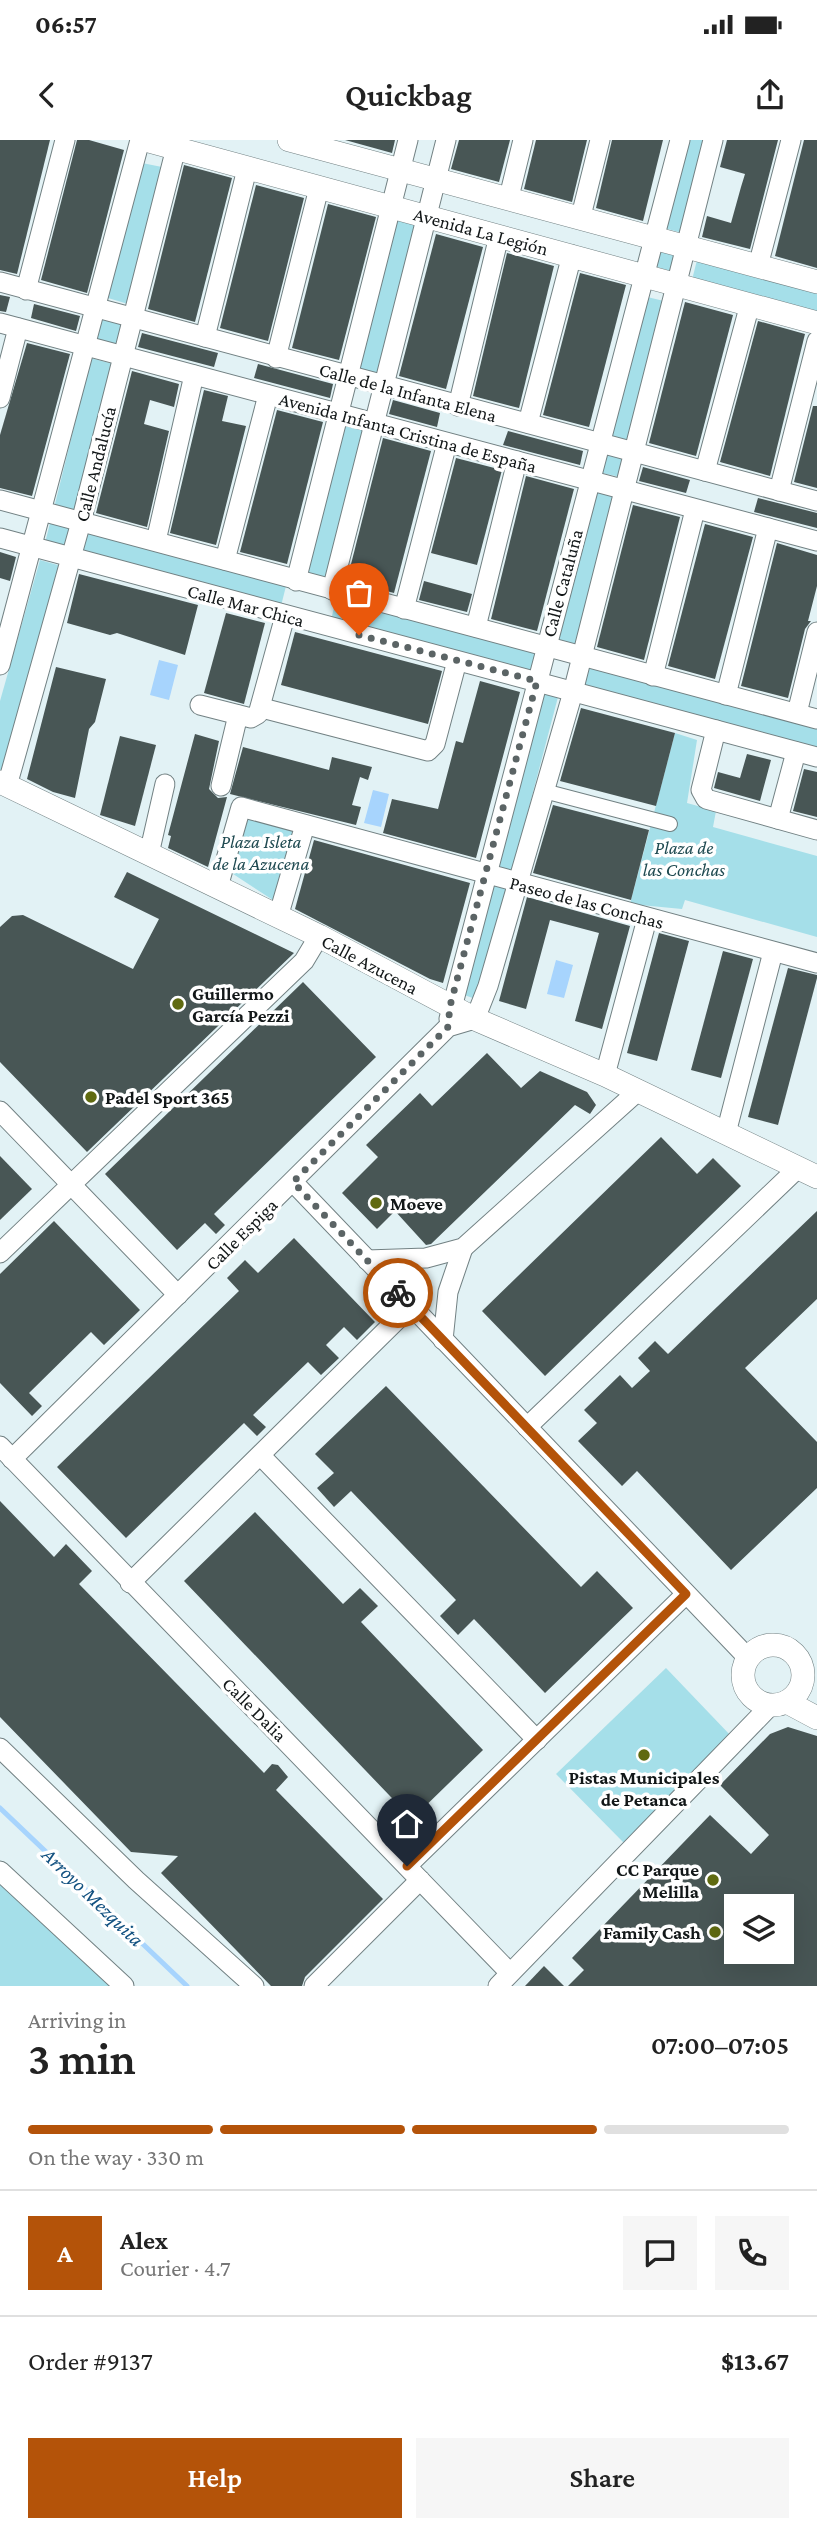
<!DOCTYPE html>
<html lang="en">
<head>
<meta charset="utf-8">
<style>
  body { margin:0; font-family:"Crimson Pro",serif; background:#f6f6f6; color:#222; height:100vh; display:flex; flex-direction:column; font-size:26px; white-space:nowrap }
  * { box-sizing:border-box; margin:0 }
  p { font-size:23px; color:#767676 }
  .icon { flex:none; width:38px; height:38px; fill:none; stroke:currentColor; stroke-width:2; stroke-linecap:round; stroke-linejoin:round }
  .map { position:relative; height:1846px; overflow:hidden }
  .panel { display:flex; flex-direction:column; background:#fff; flex:1 }
  .panel>* { flex:none }
  .controls { position:absolute; left:724px; top:1754px; display:grid; gap:14px }
  .controls a { display:grid; place-items:center; width:70px; height:70px; border-radius:0px; background:#fff; box-shadow:0 7px 28px #0002; font-size:35px }
  .pin { position:absolute; display:grid; place-items:center; width:60px; height:60px; color:#fff; margin:-72px -30px; border-radius:50% 50% 50% 0; rotate:-45deg; box-shadow:0 0 7px #0007 }
  .pin .icon { rotate:45deg }
  .courier { position:absolute; display:grid; place-items:center; width:70px; height:70px; margin:-35px; border:5px solid #b45309; border-radius:50%; background:#fff; color:#222; box-shadow:0 2px 9px #0007 }
  .headline em { font-style:normal; font-weight:600 }
  .headline div { display:flex; flex-direction:column-reverse }
  .headline { display:flex; align-items:center; justify-content:space-between; height:119px; padding:0 28px }
  h1 { font-size:46px; font-weight:600; line-height:52px }
  .bar { display:grid; grid-template-columns:repeat(4,1fr); gap:10px 7px; align-content:center; height:84px; padding:0 28px }
  .bar i { height:9px; border-radius:5px; background:#e0e0e0 }
  .bar .on { background:#b45309 }
  .bar p { grid-column:span 4 }
  .line { display:flex; align-items:center; gap:18px; padding:0 28px; border-top:2px solid #e0e0e0 }
  .line div { flex:1 }
  .round { display:grid; place-items:center; flex:none; width:74px; height:74px; border-radius:0px; background:#f6f6f6 }
  .cta { display:flex; gap:14px; margin-top:auto; padding:14px 28px }
  .cta a { flex:1; height:80px; border-radius:0px; background:#b45309; color:#fff; font-size:28px; font-weight:600; line-height:80px; text-align:center }
  .cta a+a { background:#f6f6f6; color:#222 }
  .status { display:flex; justify-content:space-between; align-items:center; height:49px; padding:0 35px; background:#fff; direction:ltr }
  .status svg { height:19px; fill:currentColor }
  header { display:flex; justify-content:space-between; align-items:center; height:91px; padding:0 28px; background:#fff; font-size:32px; font-weight:600 }
  .map>svg:first-child { display:block }
</style>
</head>
<body>
<div class="status"><b>06:57</b><svg viewBox="0 0 49 12"><path d="M0 12V9h3v3zM5 12V6h3v6zM10 12V3h3v9zM15 12V0h3v12zM26 1h20v11H26zM47 4h2v5h-2z"/></svg></div>
<header><svg class="icon" aria-label="back" viewBox="0 0 24 24"><path d="M15 5l-7 7 7 7"/></svg>Quickbag<svg class="icon" aria-label="share" viewBox="0 0 24 24"><path d="M12 15V3M7 8l5-5 5 5M5 13v7h14v-7"/></svg></header>
<div class="map">
<svg width="817" height="1846" viewBox="0 0 817 1846">
  <rect width="100%" height="100%" fill="#e2f2f5"/>
  <g fill="#a5dfe9">
    <polygon points="687,0 711,0 686,94 664,88"/>
    <polygon points="142,23 162,27 128,164 108,158"/>
    <polygon points="396,77 417,83 378,235 358,230"/>
    <polygon points="662,105 679,109 674,132 657,127"/>
    <polygon points="699,112 817,145 817,173 692,140"/>
    <polygon points="643,156 664,161 627,302 607,297"/>
    <polygon points="102,179 123,184 118,205 97,199"/>
    <polygon points="91,218 113,224 75,374 54,368"/>
    <polygon points="344,283 365,288 326,441 304,436"/>
    <polygon points="604,309 626,315 620,337 598,332"/>
    <polygon points="594,348 616,354 575,508 554,502"/>
    <polygon points="50,383 71,388 67,409 45,403"/>
    <polygon points="86,392 286,446 281,466 81,412"/>
    <polygon points="40,420 61,426 6,637 0,634 0,561"/>
    <polygon points="336,459 537,512 531,533 331,480"/>
    <polygon points="587,527 817,588 817,610 583,547"/>
    <polygon points="540,551 558,557 511,736 492,731"/>
    <polygon points="675,593 697,600 687,663 716,671 713,687 817,716 817,797 685,760 682,769 630,764"/>
    <polygon points="243,671 297,686 276,762 227,730"/>
    <polygon points="489,744 507,749 478,860 459,853"/>
    <polygon points="666,1528 732,1597 625,1704 556,1634"/>
    <polygon points="0,1741 117,1846 0,1846"/>
  </g>
  <g fill="#a7d4fd">
    <polygon points="159,520 178,525 169,560 150,555"/>
    <polygon points="373,650 389,654 381,687 364,683"/>
    <polygon points="556,820 573,825 564,858 547,854"/>
  </g>
  <g fill="none" stroke-linecap="round" stroke-linejoin="round">
    <polyline stroke="#a7d4fd" stroke-width="5" points="0,1668 187,1846"/>
  </g>
  <g fill="#485655" fill-rule="evenodd">
    <polygon points="0,0 50,0 17,134 0,130"/>
    <polygon points="77,0 89,0 124,10 87,153 41,140"/>
    <polygon points="345,0 395,0 392,13"/>
    <polygon points="459,0 510,0 499,42 451,29"/>
    <polygon points="536,0 587,0 572,62 524,49"/>
    <polygon points="612,0 663,0 643,81 596,68"/>
    <polygon points="727,0 778,0 750,109 702,97 707,76 731,83 741,47 745,34 720,27"/>
    <polygon points="804,0 817,0 817,128 775,116"/>
    <polygon points="184,25 232,38 195,182 148,169"/>
    <polygon points="256,45 304,58 268,201 220,188"/>
    <polygon points="328,64 376,77 339,220 292,208"/>
    <polygon points="436,94 483,107 446,249 399,236"/>
    <polygon points="507,113 554,126 519,268 473,256"/>
    <polygon points="580,133 626,145 589,287 543,275"/>
    <polygon points="0,155 10,157 6,172 0,171"/>
    <polygon points="685,162 733,175 696,316 649,303"/>
    <polygon points="34,164 80,176 76,191 31,178"/>
    <polygon points="758,181 805,194 770,336 720,322"/>
    <polygon points="142,193 218,213 214,227 138,207"/>
    <polygon points="27,203 70,214 32,356 0,348 0,295"/>
    <polygon points="258,224 333,244 330,258 254,238"/>
    <polygon points="132,231 179,244 174,267 150,260 144,284 169,291 147,387 96,373"/>
    <polygon points="204,250 228,256 222,281 246,286 216,405 170,393"/>
    <polygon points="393,260 440,273 437,287 389,274"/>
    <polygon points="813,266 817,266 817,348 794,342"/>
    <polygon points="277,270 323,282 287,424 240,412"/>
    <polygon points="508,291 583,311 580,325 503,305"/>
    <polygon points="383,298 431,311 394,453 347,440"/>
    <polygon points="456,318 502,330 477,425 431,413"/>
    <polygon points="643,327 690,340 686,353 639,341"/>
    <polygon points="526,336 574,349 537,491 491,479"/>
    <polygon points="758,358 817,373 817,388 754,372"/>
    <polygon points="633,365 680,377 644,520 597,507"/>
    <polygon points="705,384 753,397 715,539 668,526"/>
    <polygon points="777,403 817,415 817,446 808,481 811,481 805,489 788,558 741,546"/>
    <polygon points="0,412 16,417 10,441 0,438"/>
    <polygon points="79,434 198,465 185,515 117,493 110,495 67,483"/>
    <polygon points="424,441 472,454 467,472 419,460"/>
    <polygon points="226,473 265,483 244,564 204,553"/>
    <polygon points="295,492 442,531 428,584 281,545"/>
    <polygon points="56,527 106,539 95,582 89,589 75,658 53,652 27,639"/>
    <polygon points="480,541 520,552 476,718 383,693 392,659 438,669 456,601 463,603"/>
    <polygon points="581,568 675,593 656,666 560,641"/>
    <polygon points="195,594 219,601 209,649 218,658 227,657 208,727 168,708 171,696 168,695"/>
    <polygon points="120,596 156,605 135,686 100,675"/>
    <polygon points="243,607 329,630 332,617 372,627 368,640 360,637 352,665 361,667 356,685 230,654"/>
    <polygon points="747,614 771,620 760,661 714,648 718,632 740,638"/>
    <polygon points="804,629 817,632 817,677 793,671"/>
    <polygon points="553,665 649,690 631,760 533,733"/>
    <polygon points="314,700 470,743 443,843 430,839 295,769"/>
    <polygon points="127,732 294,813 87,1012 0,922 0,787 12,776 23,775 133,829 159,779 114,757"/>
    <polygon points="527,757 630,786 602,889 575,881 599,793 550,780 526,869 499,861"/>
    <polygon points="659,793 689,801 657,921 627,913"/>
    <polygon points="723,811 753,819 721,938 691,930"/>
    <polygon points="788,828 817,835 817,838 778,985 748,977"/>
    <polygon points="303,842 376,917 214,1074 225,1085 216,1094 205,1083 177,1110 105,1034"/>
    <polygon points="487,913 521,948 540,931 587,952 596,965 590,974 575,965 431,1104 426,1105 395,1071 377,1089 342,1053 378,1017 366,1005 420,953 432,966"/>
    <polygon points="661,997 697,1034 713,1018 741,1046 545,1236 482,1171"/>
    <polygon points="0,1016 32,1049 0,1080"/>
    <polygon points="817,1071 817,1159 745,1228 817,1302 817,1348 731,1430 637,1331 622,1346 578,1301 597,1283 584,1270 620,1235 632,1248 650,1231 638,1218 655,1201 668,1214"/>
    <polygon points="54,1081 140,1170 104,1205 91,1192 29,1253 42,1266 32,1276 0,1243 0,1134"/>
    <polygon points="294,1098 375,1182 357,1200 344,1187 326,1205 339,1218 321,1235 308,1222 253,1275 266,1287 257,1296 244,1283 126,1398 57,1327 239,1151 227,1138 245,1120 258,1133"/>
    <polygon points="386,1246 581,1447 597,1431 633,1468 545,1553 474,1479 458,1495 440,1476 456,1460 351,1351 334,1367 317,1348 334,1333 315,1314"/>
    <polygon points="0,1361 54,1417 66,1404 92,1431 79,1444 264,1633 272,1624 278,1625 288,1637 276,1650 383,1759 305,1837 302,1846 271,1846 161,1733 178,1716 131,1712 0,1577"/>
    <polygon points="255,1372 343,1464 360,1448 378,1466 361,1482 483,1610 412,1679 184,1441"/>
    <path d="M788,1587l29,9v250h-249l16,-16 -12,-12 138,-143 41,39 18,-19 -49,-50 50,-51zM737,1766h45v45h-45z"/>
    <polygon points="544,1826 564,1846 525,1846"/>
  </g>
  <g fill="none" stroke-linecap="round" stroke-linejoin="round">
    <defs>
      <polyline id="pedestrian" points="544,651 670,684"/>
      <g id="minor">
        <polyline points="509,57 523,0"/>
        <polyline points="581,76 600,0"/>
        <polyline points="758,126 791,0"/>
        <polyline points="0,142 817,361"/>
        <polyline points="26,150 65,0"/>
        <polyline points="0,183 817,401"/>
        <polyline points="205,197 247,29"/>
        <polyline points="276,218 319,48"/>
        <polyline points="0,258 18,188"/>
        <polyline points="458,266 499,96"/>
        <polyline points="528,283 572,115"/>
        <polyline points="705,331 750,164"/>
        <polyline points="779,351 817,201"/>
        <polyline points="0,360 817,579"/>
        <polyline points="0,398 817,617"/>
        <polyline points="156,401 194,235"/>
        <polyline points="225,420 268,255"/>
        <polyline points="296,441 408,0"/>
        <polyline points="332,450 446,0"/>
        <polyline points="404,469 447,303"/>
        <polyline points="476,487 517,321"/>
        <polyline points="0,525 140,0"/>
        <polyline points="653,536 695,370"/>
        <polyline points="726,555 768,388"/>
        <polyline points="200,565 251,578 258,574 285,476"/>
        <polyline points="262,568 428,611 435,604 457,521"/>
        <polyline points="797,573 817,492"/>
        <polyline points="716,590 701,650 706,659 817,690"/>
        <polyline points="7,646 81,382 178,0"/>
        <polyline points="221,646 238,575"/>
        <polyline points="778,679 796,612"/>
        <polyline points="149,714 165,644"/>
        <polyline points="218,747 241,667 817,823"/>
        <polyline points="278,777 305,685"/>
        <polyline points="449,879 680,0"/>
        <polyline points="605,935 647,779"/>
        <polyline points="0,971 178,1155"/>
        <polyline points="726,993 773,812"/>
        <polyline points="293,1042 748,1518"/>
        <polyline points="0,1113 304,821 319,796"/>
        <polyline points="367,1120 426,1118 463,1108 638,951"/>
        <polyline points="443,1200 448,1152 463,1108"/>
        <polyline points="527,1287 798,1028"/>
        <polyline points="0,1306 510,1833"/>
        <polyline points="261,1316 537,1600"/>
        <polyline points="12,1319 448,887 475,879 488,846 573,552 713,0"/>
        <polyline points="130,1443 411,1166"/>
        <polyline points="0,1608 136,1740 254,1846"/>
        <polyline points="407,1726 686,1454"/>
        <polyline points="0,1731 124,1846"/>
        <polyline points="314,1846 420,1740"/>
        <polyline points="498,1846 771,1565"/>
      </g>
      <g id="tertiary">
        <polyline points="145,0 817,183"/>
        <polyline points="289,0 817,142"/>
        <polyline points="0,642 319,796 475,879 605,935 817,1037"/>
        <circle cx="773" cy="1535" r="30"/>
        <polyline points="787,1562 817,1578"/>
      </g>
    </defs>
    <use href="#pedestrian" stroke="#728183" stroke-width="16"/>
    <use href="#minor" stroke="#728183" stroke-width="21"/>
    <use href="#tertiary" stroke="#728183" stroke-width="24"/>
    <use href="#pedestrian" stroke="#fff" stroke-width="14"/>
    <use href="#minor" stroke="#fff" stroke-width="19"/>
    <use href="#tertiary" stroke="#fff" stroke-width="23"/>
  </g>
  <g fill="none" stroke-linecap="round" stroke-linejoin="round">
    <polyline stroke="#5b6465" stroke-width="7" stroke-dasharray="0 12.6" points="359,495 537,541 450,866 448,887 293,1042 398,1153"/>
    <polyline stroke="#b45309" stroke-width="9" points="398,1153 686,1454 407,1726"/>
  </g>
  <g fill="#606a10" stroke="#fff" stroke-width="2.5">
    <circle cx="178" cy="864" r="7"/>
    <circle cx="91" cy="957" r="7"/>
    <circle cx="376" cy="1063" r="7"/>
    <circle cx="644" cy="1615" r="7"/>
    <circle cx="713" cy="1740" r="7"/>
    <circle cx="715" cy="1792" r="7"/>
  </g>
  <g text-anchor="middle" stroke-width="7" stroke-linejoin="round" paint-order="stroke">
    <g font-size="19" fill="#121718" stroke="#fff">
      <text transform="translate(481 91) rotate(15)" y="7">Avenida La Legión</text>
      <text transform="translate(408 252) rotate(15)" y="7">Calle de la Infanta Elena</text>
      <text transform="translate(408 292) rotate(15)" y="7">Avenida Infanta Cristina de España</text>
      <text transform="translate(95 324) rotate(-76)" y="7">Calle Andalucía</text>
      <text transform="translate(562 443) rotate(-75)" y="7">Calle Cataluña</text>
      <text transform="translate(246 465) rotate(15)" y="7">Calle Mar Chica</text>
      <text transform="translate(587 762) rotate(15)" y="7">Paseo de las Conchas</text>
      <text transform="translate(370 824) rotate(28)" y="7">Calle Azucena</text>
      <text transform="translate(241 1094) rotate(-45)" y="7">Calle Espiga</text>
      <text transform="translate(255 1569) rotate(45)" y="7">Calle Dalia</text>
    </g>
    <g font-size="19" font-style="italic" fill="#1f4a51" stroke="#fff">
      <text x="261" y="708">Plaza Isleta<tspan x="261" dy="22">de la Azucena</tspan></text>
      <text x="684" y="714">Plaza de<tspan x="684" dy="22">las Conchas</tspan></text>
    </g>
    <g font-size="19" font-weight="bold" fill="#121718" stroke="#fff" text-anchor="start">
      <text x="192" y="860">Guillermo<tspan x="192" dy="22">García Pezzi</tspan></text>
      <text x="105" y="964">Padel Sport 365</text>
      <text x="390" y="1070">Moeve</text>
      <text x="644" y="1644" text-anchor="middle">Pistas Municipales<tspan x="644" dy="22">de Petanca</tspan></text>
      <text x="699" y="1736" text-anchor="end">CC Parque<tspan x="699" dy="22">Melilla</tspan></text>
      <text x="701" y="1799" text-anchor="end">Family Cash</text>
    </g>
    <g font-size="21" font-style="italic" fill="#125180" stroke="#fff">
      <text transform="translate(93 1757) rotate(44)" y="7">Arroyo Mezquita</text>
    </g>
  </g>
</svg>
<div class="controls">
<a><svg class="icon" aria-label="layers" viewBox="0 0 24 24"><path d="M12 4l9 5-9 5-9-5zM3 14l9 5 9-5"/></svg></a>
</div>
<div class="pin" style="left:359px;top:495px;background:#ea580c"><svg class="icon" aria-label="bag" viewBox="0 0 24 24"><path d="M5 8h14l-1 12H6zM9 8a3 3 0 0 1 6 0"/></svg></div>
<div class="pin" style="left:407px;top:1726px;background:#1f2937"><svg class="icon" aria-label="home" viewBox="0 0 24 24"><path d="M3 11l9-7 9 7M6 9v11h12V9"/></svg></div>
<div class="courier" style="left:398px;top:1153px"><svg class="icon" aria-label="bike" viewBox="0 0 24 24"><circle cx="6" cy="16" r="4"/><circle cx="18" cy="16" r="4"/><path d="M6 16l4-8h5l3 8M10 8l3 8H6M13 5h3"/></svg></div>
</div>
<section class="panel">
<div class="headline"><div><h1>3 min</h1><p>Arriving in</p></div><em>07:00–07:05</em></div>
<div class="bar"><i class="on"></i><i class="on"></i><i class="on"></i><i></i><p>On the way · 330 m</p></div>
<div class="line" style="height:126px"><b class="round" style="background:#b45309;color:#fff">A</b><div><b>Alex</b><p>Courier · 4.7</p></div><a class="round"><svg class="icon" aria-label="chat" viewBox="0 0 24 24"><path d="M4 5h16v11H9l-5 4z"/></svg></a><a class="round"><svg class="icon" aria-label="phone" viewBox="0 0 24 24"><path d="M5 4h4l2 5-3 2q2 4 5 5l2-3 5 2v4C11 20 4 13 5 4z"/></svg></a></div>
<div class="line" style="height:91px"><div>Order #9137</div><b>$13.67</b></div>
<div class="cta"><a>Help</a><a>Share</a></div>
</section>
</body>
</html>
